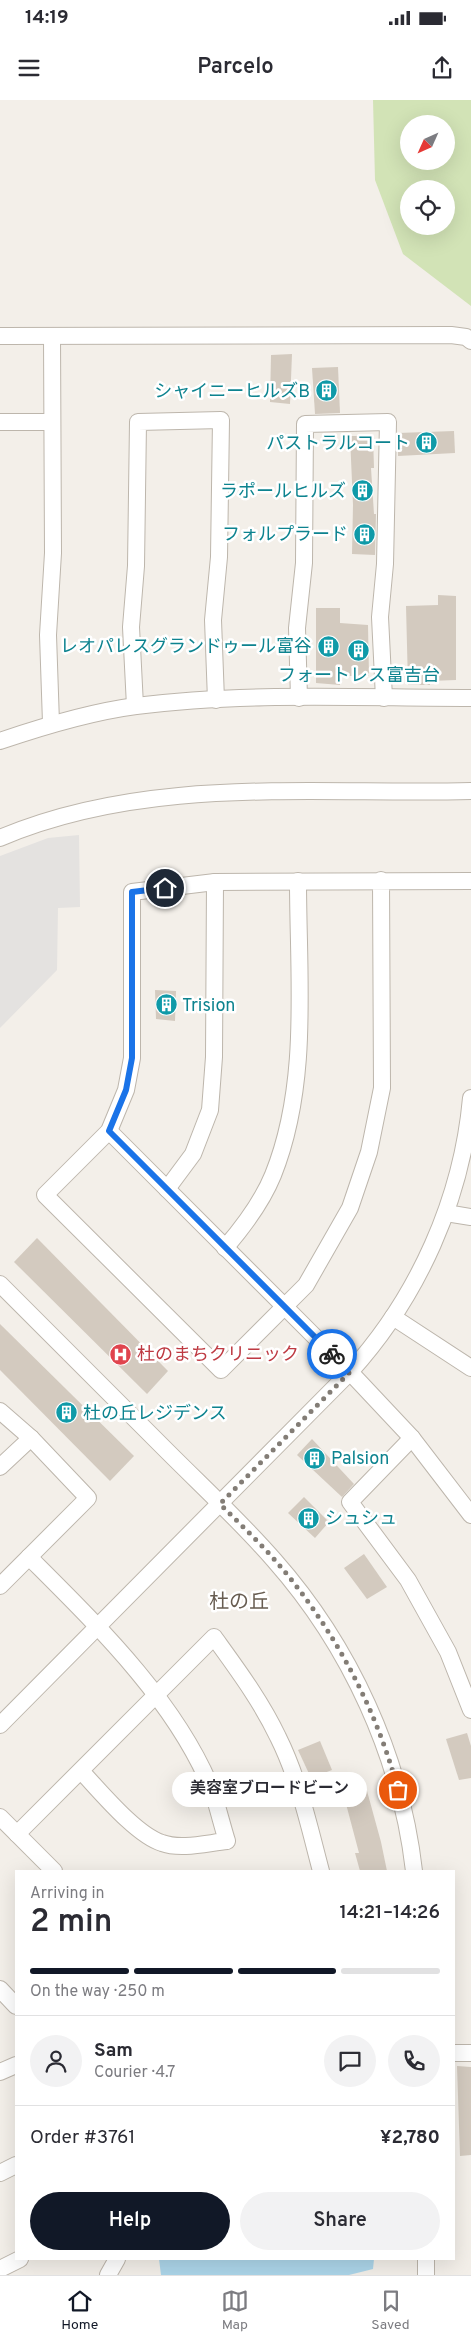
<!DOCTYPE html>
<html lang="en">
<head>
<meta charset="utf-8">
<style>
  body { margin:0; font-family:Overpass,"Noto Sans JP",sans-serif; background:#f2f2f3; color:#2b2b33; height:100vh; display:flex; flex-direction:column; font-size:19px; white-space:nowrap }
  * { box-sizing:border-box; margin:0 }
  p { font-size:16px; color:#7c7c81 }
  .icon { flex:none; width:28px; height:28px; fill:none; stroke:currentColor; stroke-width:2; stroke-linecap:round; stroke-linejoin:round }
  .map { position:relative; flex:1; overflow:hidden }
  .panel { position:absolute; left:15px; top:1770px; width:440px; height:390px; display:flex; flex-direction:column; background:#fff; border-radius:0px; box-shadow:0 5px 20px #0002 }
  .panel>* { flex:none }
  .needle { width:32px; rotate:225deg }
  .controls { position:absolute; left:400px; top:15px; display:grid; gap:10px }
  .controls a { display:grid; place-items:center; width:55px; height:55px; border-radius:50%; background:#fff; box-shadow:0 5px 20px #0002; font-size:25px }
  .pin { position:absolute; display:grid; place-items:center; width:42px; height:42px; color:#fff; margin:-21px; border:2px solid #fff; border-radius:50%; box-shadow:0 1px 5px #0007 }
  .courier { position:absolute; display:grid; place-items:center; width:50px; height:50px; margin:-25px; border:4px solid #1a73e8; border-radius:50%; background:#fff; color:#222; box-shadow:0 1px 6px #0007 }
  .bubble { position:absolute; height:35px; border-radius:18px; background:#fff; box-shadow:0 5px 20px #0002; font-size:16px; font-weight:600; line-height:35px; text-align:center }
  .overview em { font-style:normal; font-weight:600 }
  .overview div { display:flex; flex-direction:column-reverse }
  .overview { display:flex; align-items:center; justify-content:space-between; height:85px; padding:0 15px }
  h1 { font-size:32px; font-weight:600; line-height:38px }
  .bar { display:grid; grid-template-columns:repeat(4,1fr); gap:8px 5px; align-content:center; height:60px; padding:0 15px }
  .bar i { height:6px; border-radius:4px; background:#e1e1e2 }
  .bar .on { background:#111827 }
  .bar p { grid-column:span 4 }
  .line { display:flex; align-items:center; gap:12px; padding:0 15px; border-top:1px solid #e1e1e2 }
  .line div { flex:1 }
  .round { display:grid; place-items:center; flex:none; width:52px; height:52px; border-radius:26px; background:#f2f2f3 }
  .cta { display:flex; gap:10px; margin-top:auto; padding:10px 15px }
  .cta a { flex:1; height:58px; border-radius:30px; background:#111827; color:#fff; font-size:20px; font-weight:600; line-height:58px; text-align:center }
  .cta a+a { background:#f2f2f3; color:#2b2b33 }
  .status { display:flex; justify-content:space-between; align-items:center; height:35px; padding:0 25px; background:#fff; direction:ltr }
  .status svg { height:14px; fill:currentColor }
  header { display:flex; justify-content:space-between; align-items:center; height:65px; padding:0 15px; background:#fff; font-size:22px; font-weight:600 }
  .dock { display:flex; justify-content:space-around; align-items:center; height:70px; border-top:1px solid #e1e1e2; background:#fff; font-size:14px; color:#7c7c81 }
  .dock a { display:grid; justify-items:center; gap:2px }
  .dock .on { color:#111827 }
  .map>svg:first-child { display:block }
</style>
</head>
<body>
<div class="status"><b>14:19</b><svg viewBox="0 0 49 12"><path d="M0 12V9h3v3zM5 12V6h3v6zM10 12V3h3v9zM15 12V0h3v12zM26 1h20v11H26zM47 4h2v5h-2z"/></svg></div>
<header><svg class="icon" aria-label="menu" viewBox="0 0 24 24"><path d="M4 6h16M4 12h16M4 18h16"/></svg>Parcelo<svg class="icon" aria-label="share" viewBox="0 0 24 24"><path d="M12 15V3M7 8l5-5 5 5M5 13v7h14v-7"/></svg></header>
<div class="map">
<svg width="471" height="2175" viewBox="0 0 471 2175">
  <rect width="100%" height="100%" fill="#f3efe9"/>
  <path fill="#d2e3b6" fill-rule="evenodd" d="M373,0h98v206l-68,-52 -28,-74zM409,24h37v37h-37zM409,89h37v37h-37z"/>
  <polygon fill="#e4e2e0" points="79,735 80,807 58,808 57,870 0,928 0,756 48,738"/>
  <polygon fill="#acd5e9" points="159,2159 374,2159 373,2169 349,2175 161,2175"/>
  <g fill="#d3cabf">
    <polygon points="292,254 290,304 270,302 271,255"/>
    <polygon points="338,267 340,313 315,314 312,268"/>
    <polygon points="454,331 455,353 398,356 398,333"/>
    <polygon points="350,336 373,336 374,368 371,368 374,414 376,414 375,455 352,454 353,405"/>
    <polygon points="438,495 456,496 456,580 430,581 430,585 408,585 406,506 438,505"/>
    <polygon points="316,508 340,508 340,523 368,525 369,576 340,576 340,585 316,583"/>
    <polygon points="155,890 176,891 175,921 156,919"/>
    <polygon points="37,1138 168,1271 147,1294 14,1162"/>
    <polygon points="0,1224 134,1356 110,1381 0,1270"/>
    <polygon points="312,1339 354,1384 342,1397 297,1355"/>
    <polygon points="304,1397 329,1422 315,1438 288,1413"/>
    <polygon points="364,1454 387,1487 367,1499 344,1468"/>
    <polygon points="467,1633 471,1646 471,1678 459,1680 446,1639"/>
    <polygon points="320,1641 332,1670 311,1678 298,1650"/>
    <polygon points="364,1680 381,1742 387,1771 360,1771 355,1753 359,1753 341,1685"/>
    <polygon points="457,1966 471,1967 471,2055 460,2056"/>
  </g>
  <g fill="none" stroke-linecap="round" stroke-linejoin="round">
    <defs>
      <g id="minor">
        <polyline points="0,236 451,235 466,237 471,241"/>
        <polyline points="0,322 52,322"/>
        <polyline points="299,598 297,528 304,463 305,324 388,322 385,464 380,517 384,598"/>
        <polyline points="135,606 131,527 136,466 138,322 221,320 219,457 213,520 216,600"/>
        <polyline points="51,623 48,535 53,453 52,236"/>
        <path d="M0,641c44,-15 90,-29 136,-35 110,-14 224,-8 335,-8"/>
        <path d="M0,738c148,-63 315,-43 471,-47"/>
        <polyline points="381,780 382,988 369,1052 350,1108 306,1185 221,1270 45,1095 109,1031 126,990 132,958 132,792 215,782 471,781"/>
        <polyline points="109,1031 350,1272 412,1338 471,1415"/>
        <polyline points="167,1089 193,1054 210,1010 214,957 215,782"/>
        <polyline points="446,1113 471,1117"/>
        <path d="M225,1148c19,-22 37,-46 48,-73 37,-92 25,-197 25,-294"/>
        <path d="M0,1184c56,56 112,112 168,168 36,36 73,70 106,108 76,86 127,197 140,311"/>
        <polyline points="393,1217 471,1268"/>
        <polyline points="0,1311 31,1338 88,1398 0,1486"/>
        <polyline points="412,1338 350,1402 408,1480 448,1552 471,1610"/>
        <polyline points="0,1367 31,1338"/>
        <path d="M29,1457c67,67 149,146 184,236 5,15 9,32 14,48 -20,2 -46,9 -65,2 -26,-8 -62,-52 -81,-72"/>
        <path d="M0,1625l350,-353c68,-75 112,-173 121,-274"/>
        <polyline points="0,1717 54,1771"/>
        <path d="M17,1734l197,-197c23,32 47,64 64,100 21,42 31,89 43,134"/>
        <polyline points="0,1889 16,1906"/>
        <polyline points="454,1953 471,1953"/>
        <polyline points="0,1972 16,1965"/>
        <polyline points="0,2073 16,2065"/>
        <polyline points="426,2159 426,2175"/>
        <polyline points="0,2169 20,2159"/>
        <polyline points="108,2175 117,2159"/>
      </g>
    </defs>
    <use href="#minor" stroke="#bdb6ac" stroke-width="18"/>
    <use href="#minor" stroke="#fff" stroke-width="16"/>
  </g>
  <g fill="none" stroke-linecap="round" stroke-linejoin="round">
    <path stroke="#837d76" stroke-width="5" stroke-dasharray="0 9" d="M332,1254l18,18 -130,132c18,18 37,36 54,55 57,65 102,147 124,231"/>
    <polyline stroke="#1a73e8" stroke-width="6" points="165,788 132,792 132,958 126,990 109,1031 332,1254"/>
  </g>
  <defs>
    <symbol id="building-disc" viewBox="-11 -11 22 22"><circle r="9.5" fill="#0f9aa8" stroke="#fff"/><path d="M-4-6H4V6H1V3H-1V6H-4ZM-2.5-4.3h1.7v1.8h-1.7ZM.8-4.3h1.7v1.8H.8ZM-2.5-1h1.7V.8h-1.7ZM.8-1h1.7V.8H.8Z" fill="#fff"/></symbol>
    <symbol id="hospital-disc" viewBox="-11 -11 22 22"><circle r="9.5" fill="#e0444e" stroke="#fff"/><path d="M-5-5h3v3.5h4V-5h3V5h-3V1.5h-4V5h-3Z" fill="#fff"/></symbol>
  </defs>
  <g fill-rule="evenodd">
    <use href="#building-disc" x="314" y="278" width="25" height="25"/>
    <use href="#building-disc" x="414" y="330" width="25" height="25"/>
    <use href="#building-disc" x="350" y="378" width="25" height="25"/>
    <use href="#building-disc" x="352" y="422" width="25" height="25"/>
    <use href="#building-disc" x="316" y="534" width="25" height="25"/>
    <use href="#building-disc" x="346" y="538" width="25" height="25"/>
    <use href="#building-disc" x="154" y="892" width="25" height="25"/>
    <use href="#hospital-disc" x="108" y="1242" width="25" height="25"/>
    <use href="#building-disc" x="54" y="1300" width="25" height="25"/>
    <use href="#building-disc" x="302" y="1346" width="25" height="25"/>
    <use href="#building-disc" x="296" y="1406" width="25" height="25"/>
  </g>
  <g text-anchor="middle" stroke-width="5" stroke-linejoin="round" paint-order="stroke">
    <g font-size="18" fill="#0d838f" stroke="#fff" text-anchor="end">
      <text x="310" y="297">シャイニーヒルズB</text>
      <text x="410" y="349">パストラルコート</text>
      <text x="346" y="397">ラポールヒルズ</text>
      <text x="348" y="440">フォルプラード</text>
      <text x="312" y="552">レオパレスグランドゥール富谷</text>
      <text x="359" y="581" text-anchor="middle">フォートレス富吉台</text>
      <text x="182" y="911" text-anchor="start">Trision</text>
      <text x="83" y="1319" text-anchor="start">杜の丘レジデンス</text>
      <text x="331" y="1364" text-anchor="start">Palsion</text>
      <text x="325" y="1424" text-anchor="start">シュシュ</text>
    </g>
    <g font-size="18" fill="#be3a42" stroke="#fff" text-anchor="start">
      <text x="137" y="1260">杜のまちクリニック</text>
    </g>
    <g font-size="20" fill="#675c50" stroke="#fff">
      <text x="239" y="1508">杜の丘</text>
    </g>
  </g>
</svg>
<div class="controls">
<a><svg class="needle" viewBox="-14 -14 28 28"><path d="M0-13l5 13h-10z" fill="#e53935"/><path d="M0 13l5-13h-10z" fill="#7c7c81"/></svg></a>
<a><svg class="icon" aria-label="locate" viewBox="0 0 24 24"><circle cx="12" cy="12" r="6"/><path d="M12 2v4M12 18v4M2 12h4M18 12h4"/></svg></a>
</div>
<div class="pin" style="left:398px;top:1690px;background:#ea580c"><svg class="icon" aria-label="bag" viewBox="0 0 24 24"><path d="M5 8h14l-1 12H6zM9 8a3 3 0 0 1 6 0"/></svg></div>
<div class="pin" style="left:165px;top:788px;background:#1f2937"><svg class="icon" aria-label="home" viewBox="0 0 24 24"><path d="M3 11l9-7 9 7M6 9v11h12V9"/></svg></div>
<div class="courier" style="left:332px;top:1254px"><svg class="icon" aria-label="bike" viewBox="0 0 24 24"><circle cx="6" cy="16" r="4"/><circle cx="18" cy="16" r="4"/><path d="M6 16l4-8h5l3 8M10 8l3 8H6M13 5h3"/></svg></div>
<div class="bubble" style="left:172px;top:1672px;width:195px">美容室ブロードビーン</div>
<section class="panel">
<div class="overview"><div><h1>2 min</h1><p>Arriving in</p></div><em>14:21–14:26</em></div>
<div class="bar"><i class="on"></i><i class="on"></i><i class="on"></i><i></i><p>On the way · 250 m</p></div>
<div class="line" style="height:90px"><a class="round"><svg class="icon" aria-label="person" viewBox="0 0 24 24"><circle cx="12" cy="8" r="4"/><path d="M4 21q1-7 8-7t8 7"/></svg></a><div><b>Sam</b><p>Courier · 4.7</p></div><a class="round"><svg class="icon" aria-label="chat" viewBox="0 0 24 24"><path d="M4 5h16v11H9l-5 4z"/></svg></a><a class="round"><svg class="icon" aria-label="phone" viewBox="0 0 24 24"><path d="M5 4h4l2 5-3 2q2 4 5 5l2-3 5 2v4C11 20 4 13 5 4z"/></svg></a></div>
<div class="line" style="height:65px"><div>Order #3761</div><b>¥2,780</b></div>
<div class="cta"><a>Help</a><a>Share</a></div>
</section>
</div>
<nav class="dock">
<a class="on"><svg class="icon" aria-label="home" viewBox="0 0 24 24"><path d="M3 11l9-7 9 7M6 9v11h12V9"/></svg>Home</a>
<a><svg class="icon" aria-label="map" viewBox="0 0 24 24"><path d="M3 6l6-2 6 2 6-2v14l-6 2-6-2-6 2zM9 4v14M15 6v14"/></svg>Map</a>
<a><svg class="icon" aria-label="saved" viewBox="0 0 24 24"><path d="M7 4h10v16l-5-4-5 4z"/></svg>Saved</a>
</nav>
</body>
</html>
